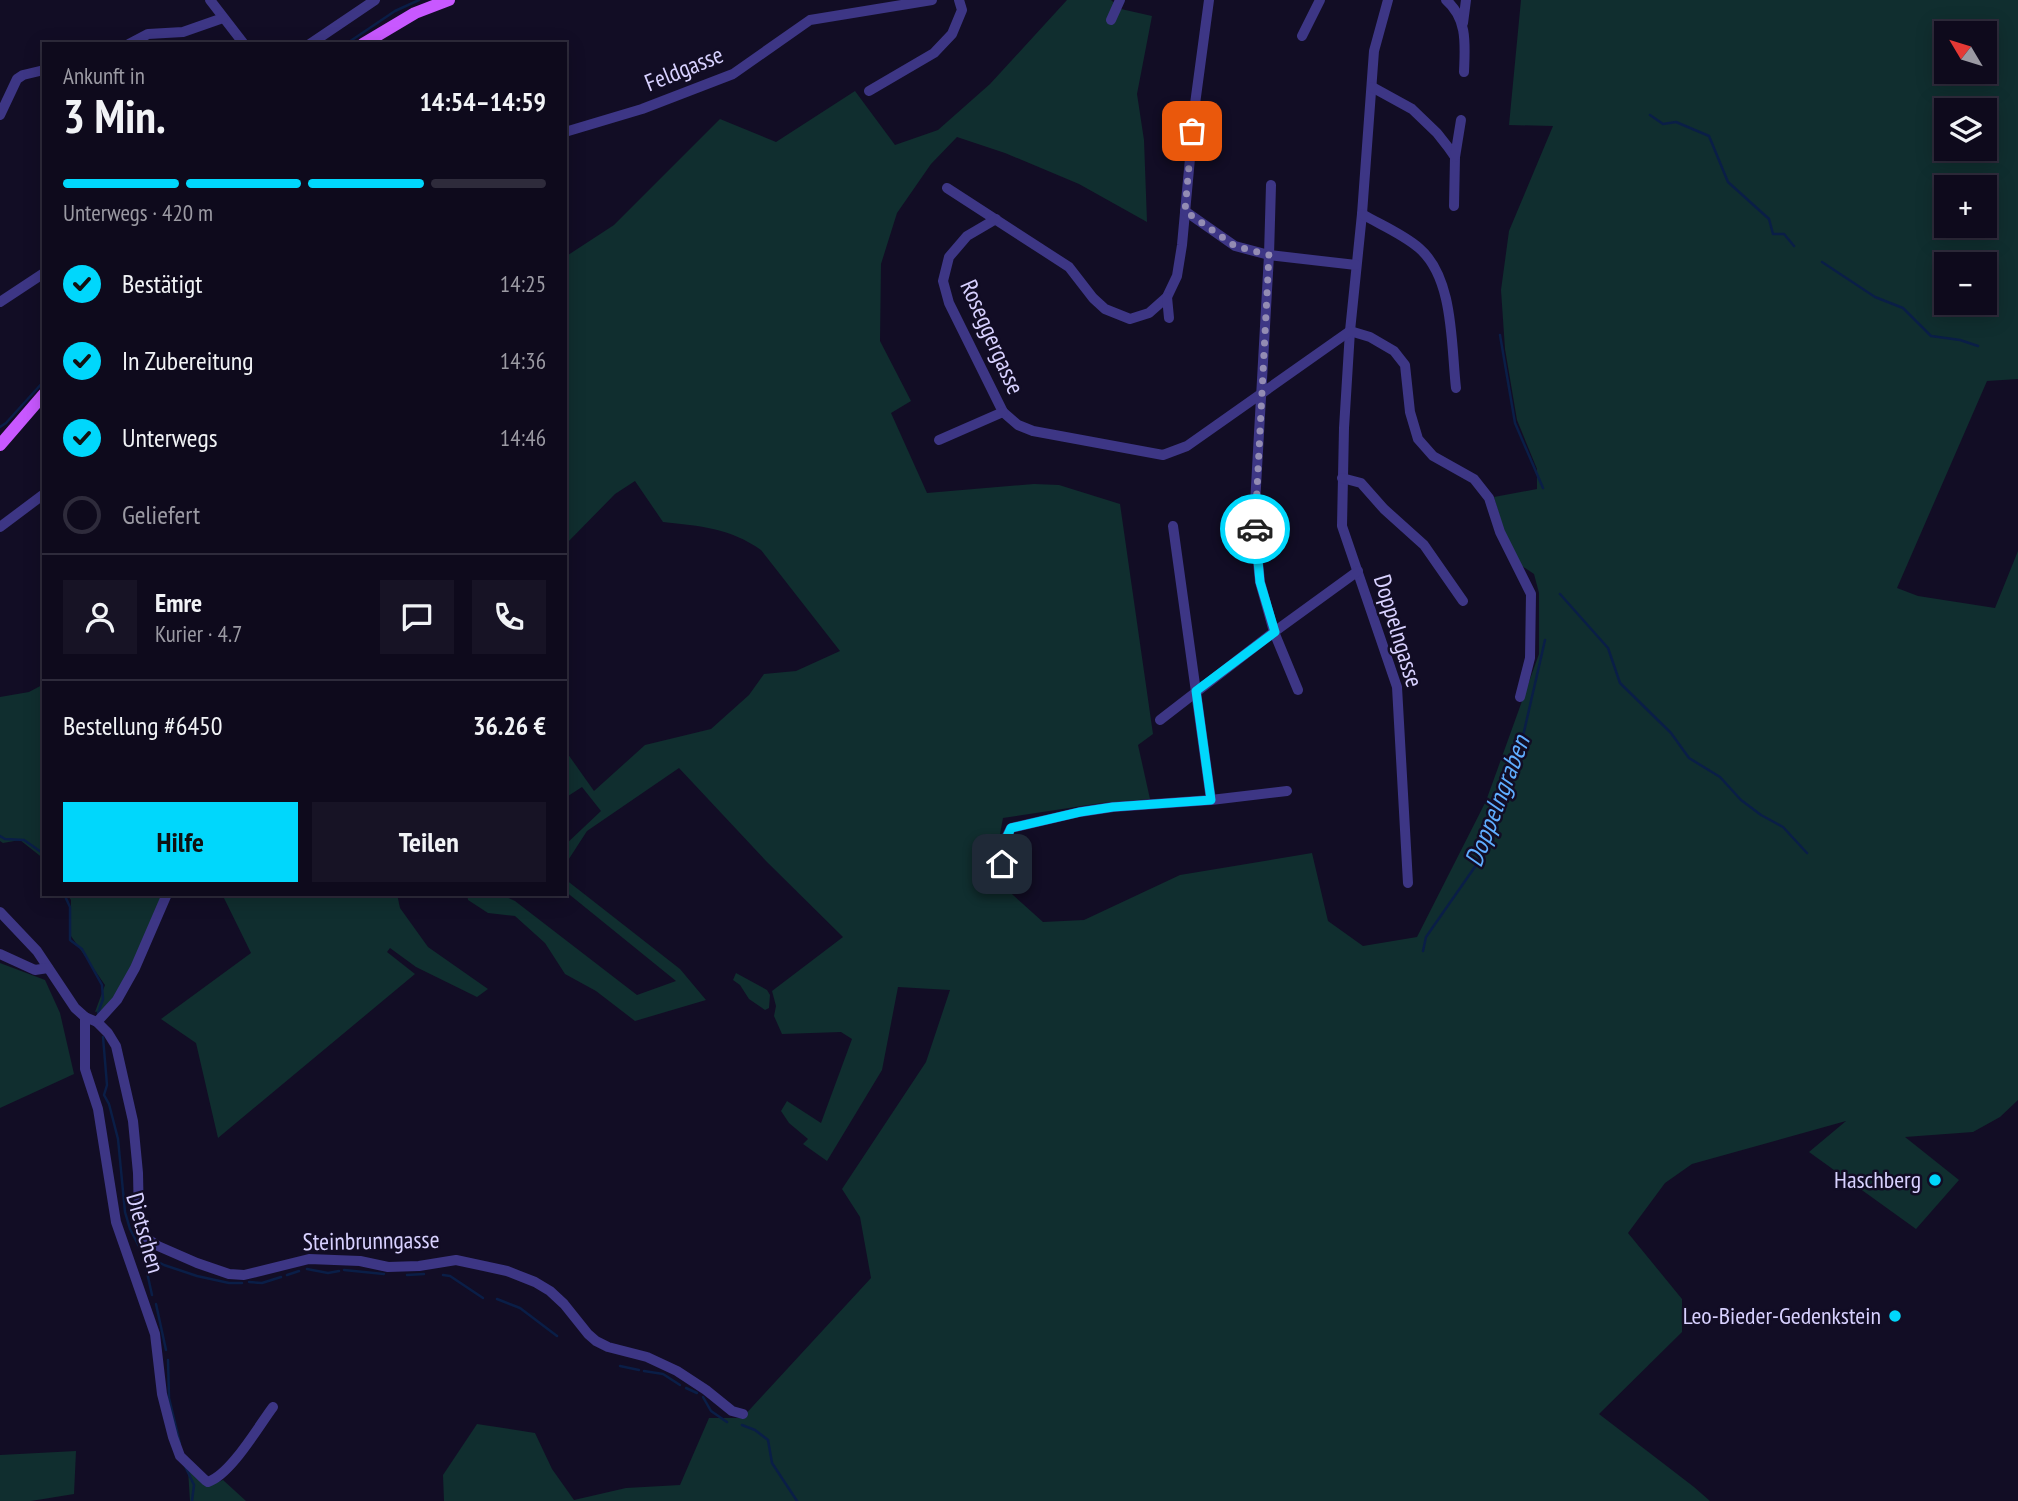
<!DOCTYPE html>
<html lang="de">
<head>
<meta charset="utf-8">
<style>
  body { margin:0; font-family:"PT Sans Narrow",sans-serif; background:#171325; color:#f1f3f6; height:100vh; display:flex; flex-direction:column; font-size:26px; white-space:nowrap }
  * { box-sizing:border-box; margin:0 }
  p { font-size:23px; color:#9b9aa3 }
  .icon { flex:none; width:38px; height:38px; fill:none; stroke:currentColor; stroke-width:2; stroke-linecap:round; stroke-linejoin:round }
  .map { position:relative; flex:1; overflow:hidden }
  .details { position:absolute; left:42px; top:42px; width:525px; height:854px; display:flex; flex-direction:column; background:#0e0a1c; border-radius:0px; box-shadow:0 4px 18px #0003,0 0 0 2px #2e2b3b }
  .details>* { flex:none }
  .needle { width:46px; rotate:308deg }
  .controls { position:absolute; left:1934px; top:21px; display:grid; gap:14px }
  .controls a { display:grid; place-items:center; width:63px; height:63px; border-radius:0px; background:#0e0a1c; box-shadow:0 4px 18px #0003,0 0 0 2px #2e2b3b; font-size:35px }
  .pin { position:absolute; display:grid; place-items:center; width:60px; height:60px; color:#fff; margin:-30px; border-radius:14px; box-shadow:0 4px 10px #0006 }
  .courier { position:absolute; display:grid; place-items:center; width:70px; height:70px; margin:-35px; border:5px solid #00d7fc; border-radius:50%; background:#fff; color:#222; box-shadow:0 2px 9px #0007 }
  .overview em { font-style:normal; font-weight:700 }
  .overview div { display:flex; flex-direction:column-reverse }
  .overview { display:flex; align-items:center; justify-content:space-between; height:119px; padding:0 21px }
  h1 { font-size:46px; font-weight:700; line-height:52px }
  .bar { display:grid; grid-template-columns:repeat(4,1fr); gap:10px 7px; align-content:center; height:84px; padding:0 21px }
  .bar i { height:9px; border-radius:5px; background:#2e2b3b }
  .bar .on { background:#00d7fc }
  .bar p { grid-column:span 4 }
  .line { display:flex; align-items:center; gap:18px; padding:0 21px; border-top:2px solid #2e2b3b }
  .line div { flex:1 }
  .round { display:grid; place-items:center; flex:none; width:74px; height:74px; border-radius:0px; background:#171325 }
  ol { padding:0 21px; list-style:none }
  li { display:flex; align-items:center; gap:21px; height:77px }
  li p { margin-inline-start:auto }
  li .icon { padding:7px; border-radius:50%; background:#00d7fc; color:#111; stroke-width:4 }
  li:last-child { color:#9b9aa3 }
  li i { width:38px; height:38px; border:4px solid #2e2b3b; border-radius:50% }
  .action { display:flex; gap:14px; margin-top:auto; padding:14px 21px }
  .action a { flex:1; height:80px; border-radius:0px; background:#00d7fc; color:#111; font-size:28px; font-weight:700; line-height:80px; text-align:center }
  .action a+a { background:#171325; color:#f1f3f6 }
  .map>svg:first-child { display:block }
</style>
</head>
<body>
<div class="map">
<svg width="2018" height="1501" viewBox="0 0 2018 1501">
  <rect width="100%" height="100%" fill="#120d25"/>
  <g fill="#102e2f" fill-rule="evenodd">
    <path d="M1067,0h44l10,9 31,7 -15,78 7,46 3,82 -68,-38 -74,-31 -48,-16 -26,27 -34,49 -16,51 -1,77 31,60 -20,12 36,80 107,-9 25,1 61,19 33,230 -15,11 12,54 -48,4 -99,15 -8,43 8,25 40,36 41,-2 96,-45 132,-22 16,68 35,25 54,-9 69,-136 53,-147v-61l-5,-19 -15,-10 -15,-32 -10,-35 43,-8v-20l-20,-49 -12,-71 -4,-59 8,-59 44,-105 -44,-1 12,-125h497v379l-31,2 -90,207 21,8 77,12 23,-57v549l-18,17 -27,15 -68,5 54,43 -43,49 -107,-77 37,-31 -154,43 -27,19 -37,50 54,66v33l-83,82 95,73 16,14h-1266l-1,-26 34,-51 58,9 17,36 22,31 52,-12 54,-3 29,-67h33l129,-140 -11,-61 -18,-28 84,-127 24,-72 -52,-3 -16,83 -55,91 -24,-17 5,-5 -19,-16 -8,-12 6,-10 34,22 31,-84 -11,-7 -59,2 -8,-18 2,-10 -4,-15 71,-54 -77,-76 -87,-93 -92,63 -22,34v-20l36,-34 -19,-24 -17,11v-48l29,41 51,-46 66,-16 38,-34 15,-21 32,-3 44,-20 -79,-101c-31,-22 -61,-24 -98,-28l-28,-41 -20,13 -50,51v-288l49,-32 106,-106 56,23 79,-51 40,54 43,-15 52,-46zM1946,33h38v39h-38zM1946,110h38v39h-38zM1946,187h38v39h-38zM1946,264h38v39h-38z"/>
    <polygon points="44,684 44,859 20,840 3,843 0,841 0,697 29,692"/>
    <polygon points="565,879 680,969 706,1000 635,1021 596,991 565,974 545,943 515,916 488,913 468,900 467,894 500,894 515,901 637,995 676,981 565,891"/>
    <polygon points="67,894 165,894 134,967 105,1010 95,1012 105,985 71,936 71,900"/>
    <polygon points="222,894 397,894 400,908 428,947 488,989 477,997 416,967 390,948 387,952 415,974 218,1138 196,1043 161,1019 251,953"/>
    <polygon points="0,963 45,980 60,1013 74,1074 0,1108"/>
    <polygon points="736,973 767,990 770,995 769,1008 765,1010 749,999 740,985 733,980"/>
    <polygon points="76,1451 74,1494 31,1501 0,1501 0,1455"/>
    <path d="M188,1470c14,12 16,19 35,10l23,21h-56z"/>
  </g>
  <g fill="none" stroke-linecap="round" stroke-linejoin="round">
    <g stroke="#0a1e47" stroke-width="2.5">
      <polyline points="346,44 395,11 419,0"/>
      <polyline points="1650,115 1663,124 1676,122 1709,136 1728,182 1769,219 1773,234 1784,234 1794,246"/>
      <polyline points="1822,262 1875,297 1903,308 1931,336 1960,340 1978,346"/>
      <polyline points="1500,335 1515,423 1543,488"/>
      <polyline points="0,427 6,423 44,381"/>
      <polyline points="1560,594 1608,648 1620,683 1671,733 1689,758 1720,777 1741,800 1761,815 1783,827 1807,853"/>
      <polyline points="0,836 5,839 24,840 44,854"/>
      <polyline points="64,894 70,907 70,940 82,949 102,985 103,999 98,1013"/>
      <polyline points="1423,951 1426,937 1479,861 1488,823 1523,736 1545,640"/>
      <polyline points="103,1037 107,1085 104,1095 109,1104 118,1139 125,1212 130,1229 143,1254 164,1265 197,1276 229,1283 242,1283"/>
      <polyline points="143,1254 152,1295"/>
      <polyline points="307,1269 328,1273 339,1271"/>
      <polyline points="344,1270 384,1274"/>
      <polyline points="287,1275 299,1271"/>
      <polyline points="407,1275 424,1274"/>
      <polyline points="443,1275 450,1276 483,1298"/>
      <polyline points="249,1282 262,1283 281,1277"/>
      <polyline points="497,1299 520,1308 557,1336"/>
      <polyline points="156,1304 166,1350"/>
      <polyline points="168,1360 169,1398 180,1444"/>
      <polyline points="620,1366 639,1370"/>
      <polyline points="644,1371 663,1374 680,1385"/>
      <polyline points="686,1388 697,1393"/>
      <polyline points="703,1397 711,1411 727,1422"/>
      <polyline points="742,1425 755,1430 768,1440 772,1463 797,1501"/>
      <polyline points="185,1466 194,1485 192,1501"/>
    </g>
    <g stroke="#3d3685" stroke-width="10">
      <polyline points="210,0 244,44"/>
      <polyline points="1388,0 1374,51 1362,214 1350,331 1344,428 1342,526 1397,687 1408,883"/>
      <path d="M1446,0c22,19 19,45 18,72"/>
      <polyline points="1111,20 1120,0"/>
      <polyline points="1463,23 1466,0"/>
      <polyline points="1302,36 1320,0"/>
      <polyline points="129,44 148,34 183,32 223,18"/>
      <polyline points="310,44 375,0"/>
      <polyline points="1372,87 1412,109 1437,133 1448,147 1455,157 1454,206"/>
      <polyline points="869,91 934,53 952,34 962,10 959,0"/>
      <polyline points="0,115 17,79 23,75 44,70"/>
      <polyline points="565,132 642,109 733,74 810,20 932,0"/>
      <polyline points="1455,157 1461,120"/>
      <polyline points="1271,185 1269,255 1254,522 1260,582 1274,632 1298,690"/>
      <polyline points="947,188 1069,267 1093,298 1105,309 1130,319 1149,313 1167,297 1177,276 1182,245 1195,104 1209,0"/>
      <polyline points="1185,211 1235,246 1269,255 1356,265"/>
      <path d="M1362,214c19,11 41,20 57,34 35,30 32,96 37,140"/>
      <polyline points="996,219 967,236 949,257 943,281 949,303 1003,412 1018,425 1033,431 1163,455 1187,446 1350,331 1370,337 1394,351 1405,365 1410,412 1418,439 1433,456 1474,479 1489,498 1500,532 1531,594 1530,658 1520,697"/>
      <polyline points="1167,297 1169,318"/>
      <polyline points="0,302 44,273"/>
      <polyline points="939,440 1003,412"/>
      <polyline points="1342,478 1361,483 1384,509 1424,545 1463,601"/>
      <polyline points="1173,526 1211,800"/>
      <polyline points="0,527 44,494"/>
      <polyline points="1160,720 1274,632 1358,571"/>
      <polyline points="1002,864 1005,840 1011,828 1080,812 1113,807 1211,800 1287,791"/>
      <polyline points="0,912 37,951 75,1008 85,1017 97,1022 108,1033 116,1046 133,1121 138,1173 139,1221 145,1237 158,1246 197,1263 229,1274 244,1275 309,1259 360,1261 388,1267 419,1266 456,1260 507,1271 535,1282 550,1291 564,1304 588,1334 596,1341 608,1347 647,1357 677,1371 706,1390 732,1411 743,1414"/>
      <polyline points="0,954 35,970 48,968"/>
      <path d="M85,1017v52l13,40 18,113 39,112 7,60 11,43 7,19 25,24 3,2c23,-8 50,-55 65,-75"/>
      <polyline points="97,1022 117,1000 135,968 167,894"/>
    </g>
    <g stroke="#c858ff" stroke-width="12">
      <polyline points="363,44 415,13 449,0"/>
      <polyline points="0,445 44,394"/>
    </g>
  </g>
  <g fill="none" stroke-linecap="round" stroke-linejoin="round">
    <polyline stroke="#938cb3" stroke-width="7" stroke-dasharray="0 12.6" points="1192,131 1185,211 1235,246 1269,255 1255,529"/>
    <polyline stroke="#00d7fc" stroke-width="9" points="1002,864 1005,841 1011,828 1080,812 1113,807 1211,800 1196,691 1275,632 1260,582 1255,529"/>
  </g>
  <g fill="#00d7fc" stroke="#120d25" stroke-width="2.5">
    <circle cx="1935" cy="1180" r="7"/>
    <circle cx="1895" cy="1316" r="7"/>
  </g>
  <g text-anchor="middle" stroke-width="5" stroke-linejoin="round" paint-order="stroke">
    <g font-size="24" fill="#d8d1ff" stroke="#120d25">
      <text transform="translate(684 69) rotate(-22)" y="8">Feldgasse</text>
      <text transform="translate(992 337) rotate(66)" y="8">Roseggergasse</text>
      <text transform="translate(1398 631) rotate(73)" y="8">Doppelngasse</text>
      <text transform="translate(145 1233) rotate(74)" y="8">Dietschen</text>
      <text transform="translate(371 1241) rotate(-1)" y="8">Steinbrunngasse</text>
    </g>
    <g font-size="24" fill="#d8d1ff" stroke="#120d25" text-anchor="end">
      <text x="1921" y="1188">Haschberg</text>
      <text x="1881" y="1324">Leo-Bieder-Gedenkstein</text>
    </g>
    <g font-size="26" font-style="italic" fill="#5fadff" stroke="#120d25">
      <text transform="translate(1497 801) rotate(-69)" y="9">Doppelngraben</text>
    </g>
  </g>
</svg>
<div class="controls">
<a><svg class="needle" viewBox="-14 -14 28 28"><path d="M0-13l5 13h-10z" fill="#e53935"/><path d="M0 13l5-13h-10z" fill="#9b9aa3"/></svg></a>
<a><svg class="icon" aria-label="layers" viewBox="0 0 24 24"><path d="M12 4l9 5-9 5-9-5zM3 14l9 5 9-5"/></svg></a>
<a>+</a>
<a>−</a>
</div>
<div class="pin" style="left:1192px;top:131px;background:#ea580c"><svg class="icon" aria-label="bag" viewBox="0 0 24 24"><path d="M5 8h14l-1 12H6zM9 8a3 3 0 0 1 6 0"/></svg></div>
<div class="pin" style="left:1002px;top:864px;background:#1f2937"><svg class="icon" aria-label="home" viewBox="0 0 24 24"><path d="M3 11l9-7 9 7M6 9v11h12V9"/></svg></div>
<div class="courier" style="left:1255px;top:529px"><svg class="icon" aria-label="car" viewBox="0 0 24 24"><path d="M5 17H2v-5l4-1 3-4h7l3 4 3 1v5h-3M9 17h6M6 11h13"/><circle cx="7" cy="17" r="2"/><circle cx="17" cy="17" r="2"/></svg></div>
<section class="details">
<div class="overview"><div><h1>3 Min.</h1><p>Ankunft in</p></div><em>14:54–14:59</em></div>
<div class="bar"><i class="on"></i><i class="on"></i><i class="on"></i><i></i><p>Unterwegs · 420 m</p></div>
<ol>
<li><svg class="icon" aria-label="check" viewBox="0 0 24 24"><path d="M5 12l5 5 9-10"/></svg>Bestätigt<p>14:25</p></li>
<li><svg class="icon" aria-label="check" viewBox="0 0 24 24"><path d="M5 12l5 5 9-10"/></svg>In Zubereitung<p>14:36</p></li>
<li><svg class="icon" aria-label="check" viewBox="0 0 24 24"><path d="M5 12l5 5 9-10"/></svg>Unterwegs<p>14:46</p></li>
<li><i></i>Geliefert</li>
</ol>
<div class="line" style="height:126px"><a class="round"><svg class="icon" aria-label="person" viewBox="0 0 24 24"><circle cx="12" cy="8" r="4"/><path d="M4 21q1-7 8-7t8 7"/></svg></a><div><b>Emre</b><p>Kurier · 4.7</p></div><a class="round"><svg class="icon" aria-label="chat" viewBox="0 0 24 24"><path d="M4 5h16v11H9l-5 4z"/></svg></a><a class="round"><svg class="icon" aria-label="phone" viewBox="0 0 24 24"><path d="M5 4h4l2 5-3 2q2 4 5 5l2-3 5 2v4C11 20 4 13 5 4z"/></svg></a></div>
<div class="line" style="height:91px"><div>Bestellung #6450</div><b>36.26 €</b></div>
<div class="action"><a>Hilfe</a><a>Teilen</a></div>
</section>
</div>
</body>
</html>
